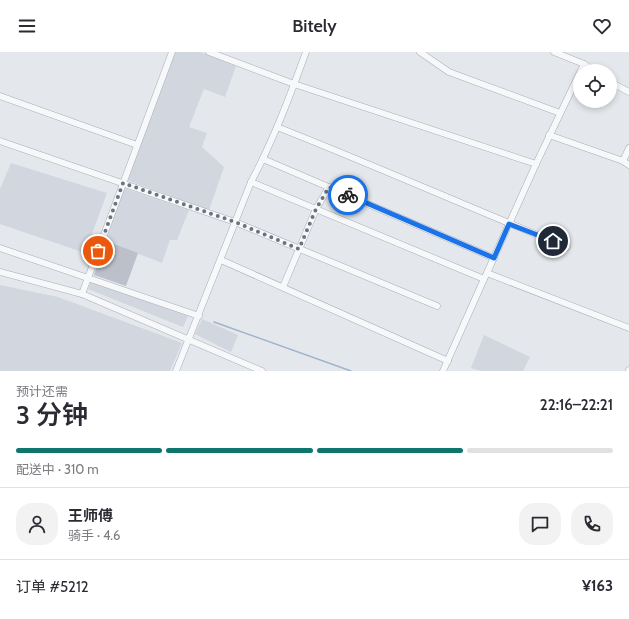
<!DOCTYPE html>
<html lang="zh">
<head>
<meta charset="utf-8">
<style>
  body { margin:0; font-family:Cabin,"Noto Sans SC",sans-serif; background:#f2f2f3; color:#2b2b33; height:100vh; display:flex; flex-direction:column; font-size:15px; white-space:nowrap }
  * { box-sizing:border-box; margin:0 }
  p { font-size:13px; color:#7c7c81 }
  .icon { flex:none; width:22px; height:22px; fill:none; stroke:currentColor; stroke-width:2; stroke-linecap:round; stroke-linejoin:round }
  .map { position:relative; height:319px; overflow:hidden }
  .drawer { display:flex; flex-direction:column; background:#fff; flex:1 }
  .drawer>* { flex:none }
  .buttons { position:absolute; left:573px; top:12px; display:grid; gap:8px }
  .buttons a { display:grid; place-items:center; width:44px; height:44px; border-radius:50%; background:#fff; box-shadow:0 2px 6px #0003; font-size:20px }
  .pin { position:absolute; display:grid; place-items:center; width:34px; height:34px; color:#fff; margin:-17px; border:2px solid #fff; border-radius:50%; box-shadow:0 1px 4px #0007 }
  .courier { position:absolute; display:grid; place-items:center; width:40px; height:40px; margin:-20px; border:3px solid #1a73e8; border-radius:50%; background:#fff; color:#222; box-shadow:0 1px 5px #0007 }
  .headline em { font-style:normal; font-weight:600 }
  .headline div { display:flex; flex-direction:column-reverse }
  .headline { display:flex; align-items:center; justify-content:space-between; height:68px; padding:0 16px }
  h1 { font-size:26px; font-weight:600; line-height:30px }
  .bar { display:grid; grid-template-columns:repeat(4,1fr); gap:6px 4px; align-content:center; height:48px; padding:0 16px }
  .bar i { height:5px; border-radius:3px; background:#e1e1e2 }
  .bar .active { background:#0f766e }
  .bar p { grid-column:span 4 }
  .line { display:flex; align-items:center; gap:10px; padding:0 16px; border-top:1px solid #e1e1e2 }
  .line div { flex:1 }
  .round { display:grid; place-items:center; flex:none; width:42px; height:42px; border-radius:16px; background:#f2f2f3 }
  header { display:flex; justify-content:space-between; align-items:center; height:52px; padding:0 16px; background:#fff; font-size:18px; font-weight:600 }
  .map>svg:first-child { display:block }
</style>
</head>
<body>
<header><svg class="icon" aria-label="menu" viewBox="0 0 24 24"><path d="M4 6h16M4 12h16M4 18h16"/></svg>Bitely<svg class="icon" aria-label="heart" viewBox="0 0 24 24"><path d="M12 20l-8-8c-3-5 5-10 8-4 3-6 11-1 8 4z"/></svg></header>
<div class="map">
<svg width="629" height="319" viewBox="0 0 629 319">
  <rect width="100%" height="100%" fill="#e4e7ec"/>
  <g fill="#d2d6de">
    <polygon points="175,0 200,0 236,14 225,45 204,37 189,75 207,81 202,95 224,115 209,158 127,128"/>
    <polygon points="11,111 107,141 85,201 0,172 0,137"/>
    <polygon points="124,136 189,158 177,188 170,188 162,211 106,189"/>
    <polygon points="91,230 188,264 183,275 88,237"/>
    <polygon points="0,233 58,245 182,291 170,319 0,319"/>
    <polygon points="202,267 238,283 231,300 195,282"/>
    <polygon points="484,283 530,305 523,319 481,319 471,316"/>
  </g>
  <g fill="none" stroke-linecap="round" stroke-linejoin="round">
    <polyline stroke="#9fb4cc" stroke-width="1.5" points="214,270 351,319"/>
  </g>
  <polygon fill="#bbc0ca" points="106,189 138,201 126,234 94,223"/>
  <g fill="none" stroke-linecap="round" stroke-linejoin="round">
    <defs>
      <g id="minor">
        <polyline points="172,0 82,242 262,319"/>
        <polyline points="209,0 294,32 536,112"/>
        <polyline points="420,0 449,20 560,61"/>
        <polyline points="554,0 584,12 594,19"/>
        <polyline points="584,12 536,112 487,221 629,276"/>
        <polyline points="610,30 629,40"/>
        <polyline points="0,44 137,93"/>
        <path d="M277,75c97,38 193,81 290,120"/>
        <polyline points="549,83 623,109 629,113"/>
        <polyline points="0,89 235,170 437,254"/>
        <polyline points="263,107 494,206"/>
        <polyline points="623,109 629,96"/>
        <polyline points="251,130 484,227 487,221"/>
        <polyline points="0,196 199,264"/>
        <polyline points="221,208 448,309"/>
        <polyline points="0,220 82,242"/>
        <polyline points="283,235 316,157 329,135"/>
        <path d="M176,319l75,-189c22,-41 39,-86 55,-130"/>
        <polyline points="443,319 484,227"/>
        <polyline points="629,319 629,318"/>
      </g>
    </defs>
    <use href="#minor" stroke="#a9aeb7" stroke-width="7"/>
    <use href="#minor" stroke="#f7f8fa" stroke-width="6"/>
  </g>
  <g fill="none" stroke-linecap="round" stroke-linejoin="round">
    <polyline stroke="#6c737f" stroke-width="4" stroke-dasharray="0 7.2" points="98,199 123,131 235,170 299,197 316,157 329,135 348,143"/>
    <polyline stroke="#1a73e8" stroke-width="5" points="348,143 494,206 509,172 553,189"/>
  </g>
</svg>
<div class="buttons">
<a><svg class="icon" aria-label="locate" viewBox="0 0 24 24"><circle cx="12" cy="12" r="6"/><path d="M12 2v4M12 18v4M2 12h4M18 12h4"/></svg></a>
</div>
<div class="pin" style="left:98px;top:199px;background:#ea580c"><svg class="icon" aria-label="bag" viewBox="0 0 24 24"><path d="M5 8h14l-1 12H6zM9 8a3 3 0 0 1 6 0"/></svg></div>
<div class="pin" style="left:553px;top:189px;background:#1f2937"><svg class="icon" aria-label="home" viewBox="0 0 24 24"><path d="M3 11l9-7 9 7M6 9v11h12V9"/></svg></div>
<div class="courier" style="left:348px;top:143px"><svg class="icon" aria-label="bike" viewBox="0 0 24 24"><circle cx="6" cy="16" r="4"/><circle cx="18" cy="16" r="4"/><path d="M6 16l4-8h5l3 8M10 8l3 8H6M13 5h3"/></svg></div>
</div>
<section class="drawer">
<div class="headline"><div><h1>3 分钟</h1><p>预计还需</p></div><em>22:16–22:21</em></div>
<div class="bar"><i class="active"></i><i class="active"></i><i class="active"></i><i></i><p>配送中 · 310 m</p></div>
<div class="line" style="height:72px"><a class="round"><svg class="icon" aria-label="person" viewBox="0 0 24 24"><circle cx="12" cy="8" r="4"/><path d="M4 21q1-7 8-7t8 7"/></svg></a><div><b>王师傅</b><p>骑手 · 4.6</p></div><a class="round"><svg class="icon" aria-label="chat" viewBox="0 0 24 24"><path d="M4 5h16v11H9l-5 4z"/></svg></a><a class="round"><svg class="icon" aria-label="phone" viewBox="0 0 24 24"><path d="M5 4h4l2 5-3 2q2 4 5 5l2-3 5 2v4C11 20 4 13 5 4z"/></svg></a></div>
<div class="line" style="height:52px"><div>订单 #5212</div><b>¥163</b></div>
</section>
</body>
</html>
